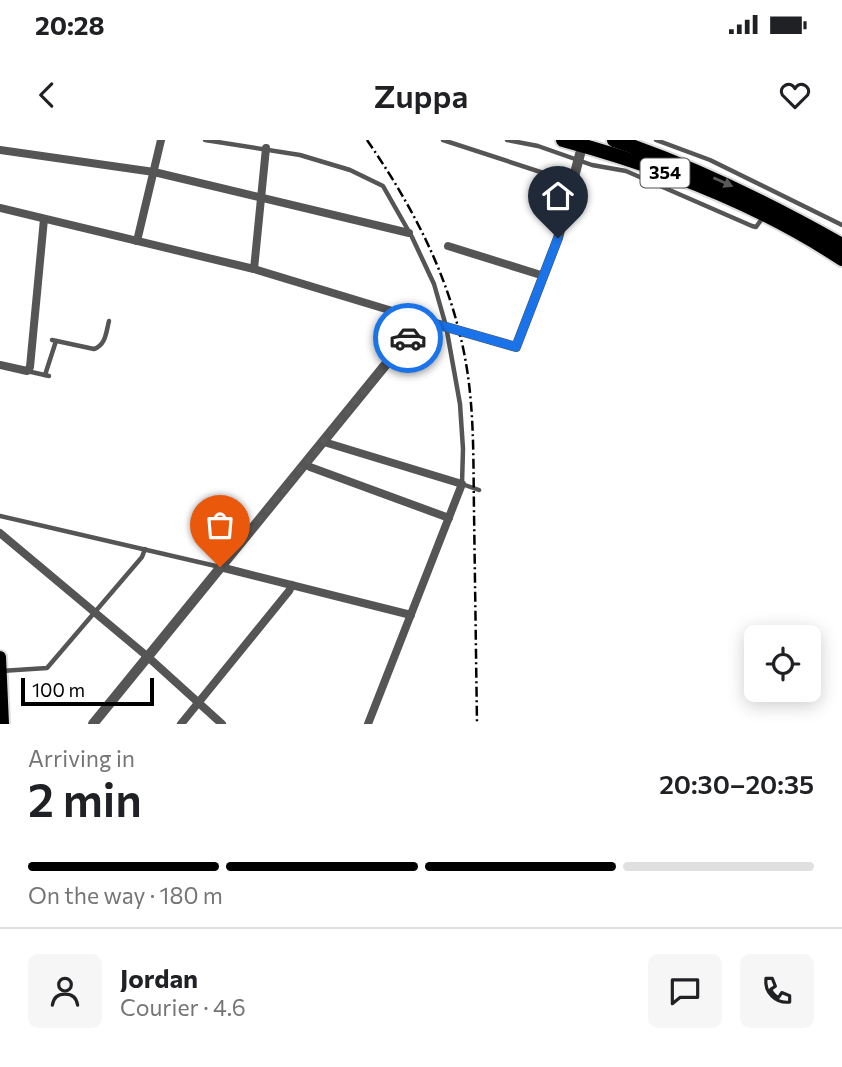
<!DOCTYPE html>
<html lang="en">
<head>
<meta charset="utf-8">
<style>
  body { margin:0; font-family:Commissioner,sans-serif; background:#f6f6f6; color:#202124; height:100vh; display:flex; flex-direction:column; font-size:26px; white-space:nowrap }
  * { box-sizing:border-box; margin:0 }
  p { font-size:23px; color:#757577 }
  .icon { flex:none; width:38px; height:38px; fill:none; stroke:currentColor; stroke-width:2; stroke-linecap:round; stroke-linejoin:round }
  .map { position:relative; height:584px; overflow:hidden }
  .panel { display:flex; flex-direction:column; background:#fff; flex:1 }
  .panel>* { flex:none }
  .controls { position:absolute; left:744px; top:485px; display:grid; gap:14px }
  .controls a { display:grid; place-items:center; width:77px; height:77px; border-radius:10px; background:#fff; box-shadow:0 4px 18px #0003; font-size:35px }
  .scale { position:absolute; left:21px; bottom:18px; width:133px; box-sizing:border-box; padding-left:7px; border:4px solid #000; border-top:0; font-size:19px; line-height:24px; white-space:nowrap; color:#000; -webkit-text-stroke:5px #fff; paint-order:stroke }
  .pin { position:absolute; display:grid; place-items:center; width:60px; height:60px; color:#fff; margin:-72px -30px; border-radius:50% 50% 50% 0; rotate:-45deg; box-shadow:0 0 7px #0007 }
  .pin .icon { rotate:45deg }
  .courier { position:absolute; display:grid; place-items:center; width:70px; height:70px; margin:-35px; border:5px solid #1a73e8; border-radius:50%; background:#fff; color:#222; box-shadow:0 2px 9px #0007 }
  .overview em { font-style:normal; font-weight:600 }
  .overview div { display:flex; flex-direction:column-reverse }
  .overview { display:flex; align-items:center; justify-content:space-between; height:119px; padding:0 28px }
  h1 { font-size:46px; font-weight:600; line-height:52px }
  .bar { display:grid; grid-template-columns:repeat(4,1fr); gap:10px 7px; align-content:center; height:84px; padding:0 28px }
  .bar i { height:9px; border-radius:5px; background:#e0e0e0 }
  .bar .current { background:#000 }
  .bar p { grid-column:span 4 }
  .line { display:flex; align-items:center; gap:18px; padding:0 28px; border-top:2px solid #e0e0e0 }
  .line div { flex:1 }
  .round { display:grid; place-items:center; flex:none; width:74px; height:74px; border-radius:10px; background:#f6f6f6 }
  .status { display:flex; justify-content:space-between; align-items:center; height:49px; padding:0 35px; background:#fff; direction:ltr }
  .status svg { height:19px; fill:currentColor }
  header { display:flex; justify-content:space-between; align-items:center; height:91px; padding:0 28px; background:#fff; font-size:32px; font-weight:600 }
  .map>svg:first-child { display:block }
</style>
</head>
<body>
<div class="status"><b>20:28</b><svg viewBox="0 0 49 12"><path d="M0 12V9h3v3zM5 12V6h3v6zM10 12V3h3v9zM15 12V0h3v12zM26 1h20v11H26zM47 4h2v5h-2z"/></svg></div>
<header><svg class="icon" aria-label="back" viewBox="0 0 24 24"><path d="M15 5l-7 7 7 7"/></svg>Zuppa<svg class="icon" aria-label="heart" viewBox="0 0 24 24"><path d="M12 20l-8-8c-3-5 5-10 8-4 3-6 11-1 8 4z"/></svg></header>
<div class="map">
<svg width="842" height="584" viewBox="0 0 842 584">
  <rect width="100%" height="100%" fill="#fff"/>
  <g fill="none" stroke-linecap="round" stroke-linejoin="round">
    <defs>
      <polyline id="primary" points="0,517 3,584"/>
      <g id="trunk">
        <path d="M563,0c96,26 196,64 279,119"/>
        <path d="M614,0c81,27 154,63 228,105"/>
      </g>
    </defs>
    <use href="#primary" stroke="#dbdbdb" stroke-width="16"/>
    <use href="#trunk" stroke="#dbdbdb" stroke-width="18"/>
    <g stroke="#555" stroke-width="4.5">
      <polyline points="205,0 300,15 350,30 383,46 412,97 434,144 446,186 460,264 463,309 462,344 479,350"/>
      <polyline points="443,0 571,42"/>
      <polyline points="507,0 538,6 592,25 626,31 752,86 756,87 764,76"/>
      <polyline points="656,0 710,20 842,85"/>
      <path d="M52,200l42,9c12,-4 12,-17 15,-28"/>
      <polyline points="27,231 49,236"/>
      <polyline points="45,235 56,201"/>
      <polyline points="0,376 220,427"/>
      <polyline points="1,531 47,528 142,417 145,409"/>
    </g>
    <g stroke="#555" stroke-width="8">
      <polyline points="0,10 154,32 409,93"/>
      <polyline points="0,68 254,129 422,180"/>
      <polyline points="137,101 161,0"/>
      <polyline points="448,106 544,136"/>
      <polyline points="254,129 266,8"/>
      <polyline points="0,225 27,231 30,227 44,79"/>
      <polyline points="324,302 462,344 368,584"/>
      <polyline points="310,327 449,378"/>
      <polyline points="0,393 148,517 222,584"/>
      <polyline points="220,427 411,475"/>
      <polyline points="181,584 289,451 292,445"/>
    </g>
    <polyline stroke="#555" stroke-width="10" points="93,584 422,180 516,207 558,98 580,14"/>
    <use href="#primary" stroke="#000" stroke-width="12"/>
    <use href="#trunk" stroke="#000" stroke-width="14"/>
    <path stroke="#000" stroke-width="2.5" stroke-dasharray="10 3.5 2 3.5" stroke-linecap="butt" d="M367,0c40,58 75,122 92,191 16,60 14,118 15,180 1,71 2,142 3,213"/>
  </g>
  <defs><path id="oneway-solid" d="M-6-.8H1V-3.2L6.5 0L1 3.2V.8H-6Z" transform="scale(1.75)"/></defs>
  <use fill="#595959" href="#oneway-solid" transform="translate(723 42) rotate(24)"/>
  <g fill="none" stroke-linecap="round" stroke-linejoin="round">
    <polyline stroke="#595959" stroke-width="7" stroke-dasharray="0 12.6" points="220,427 408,198"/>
    <polyline stroke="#1a73e8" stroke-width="9" points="408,198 422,180 516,207 558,98"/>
  </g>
  <g text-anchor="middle" stroke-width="6" stroke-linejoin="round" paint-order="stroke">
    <rect fill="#fff" stroke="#4c4c4c" stroke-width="2" x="640.5" y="18.5" width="49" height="29" rx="5"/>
    <g font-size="18" font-weight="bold" fill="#000">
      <text x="665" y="39">354</text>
    </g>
  </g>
</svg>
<div class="controls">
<a><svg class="icon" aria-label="locate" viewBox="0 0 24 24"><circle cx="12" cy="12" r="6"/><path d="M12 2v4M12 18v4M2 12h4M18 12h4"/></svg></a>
</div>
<div class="scale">100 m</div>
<div class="pin" style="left:220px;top:427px;background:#ea580c"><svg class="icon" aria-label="bag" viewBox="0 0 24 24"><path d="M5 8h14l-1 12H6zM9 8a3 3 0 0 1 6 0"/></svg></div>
<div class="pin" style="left:558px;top:98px;background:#1f2937"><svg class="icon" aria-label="home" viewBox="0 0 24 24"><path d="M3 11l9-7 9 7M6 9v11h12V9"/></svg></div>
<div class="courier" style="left:408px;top:198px"><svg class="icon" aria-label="car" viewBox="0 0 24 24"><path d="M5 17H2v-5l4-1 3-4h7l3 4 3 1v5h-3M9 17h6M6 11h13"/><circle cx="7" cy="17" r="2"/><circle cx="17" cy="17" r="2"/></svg></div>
</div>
<section class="panel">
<div class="overview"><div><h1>2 min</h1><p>Arriving in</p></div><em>20:30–20:35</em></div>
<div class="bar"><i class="current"></i><i class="current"></i><i class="current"></i><i></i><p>On the way · 180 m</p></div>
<div class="line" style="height:126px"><a class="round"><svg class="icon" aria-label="person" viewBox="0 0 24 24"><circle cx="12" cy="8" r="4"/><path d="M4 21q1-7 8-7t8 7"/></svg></a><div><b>Jordan</b><p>Courier · 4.6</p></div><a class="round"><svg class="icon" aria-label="chat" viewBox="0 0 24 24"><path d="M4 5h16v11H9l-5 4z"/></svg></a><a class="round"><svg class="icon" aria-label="phone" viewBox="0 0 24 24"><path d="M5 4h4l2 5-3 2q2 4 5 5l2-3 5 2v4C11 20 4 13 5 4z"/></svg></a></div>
</section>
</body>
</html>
